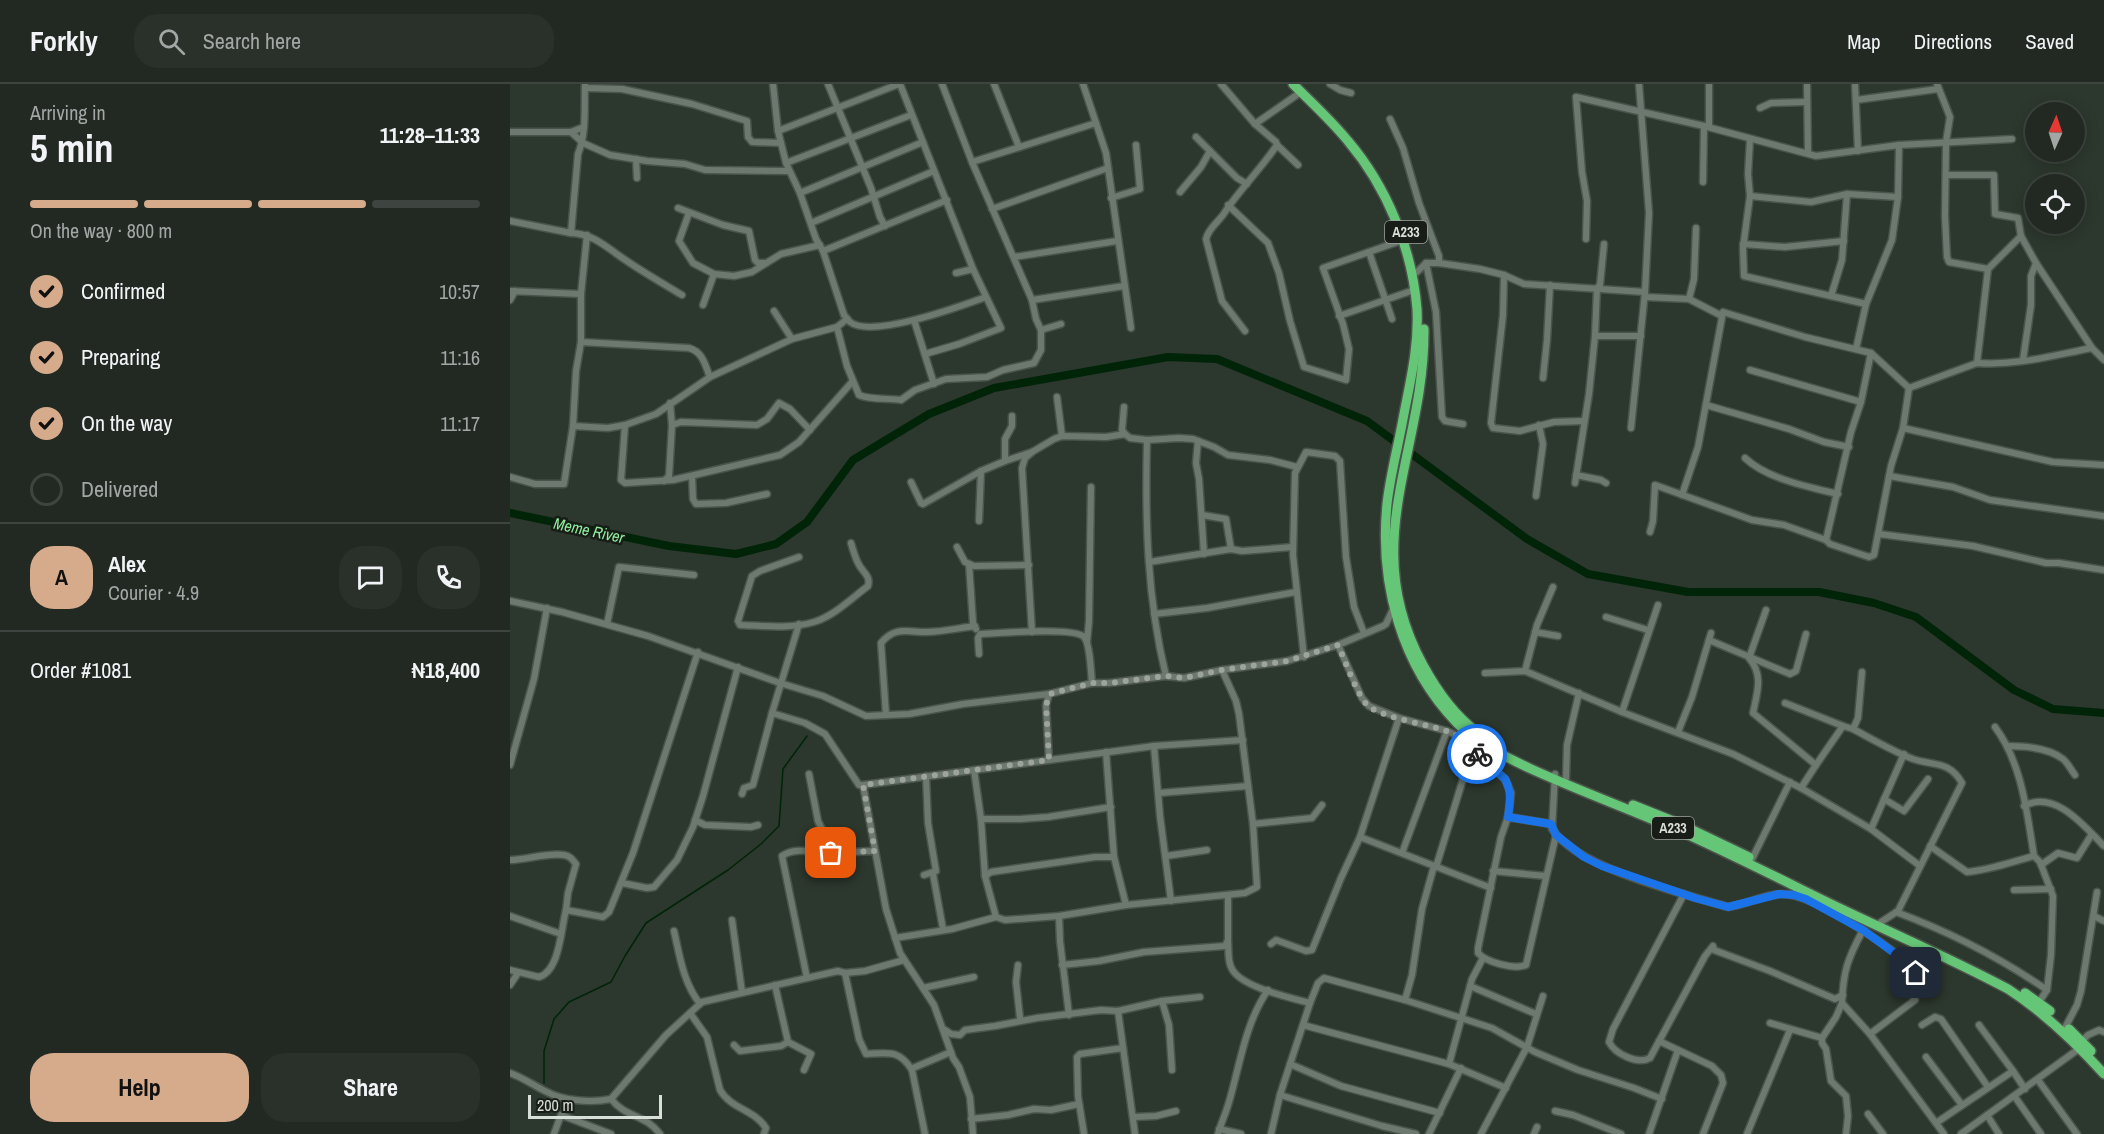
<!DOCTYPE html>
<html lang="en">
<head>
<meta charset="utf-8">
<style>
  body { margin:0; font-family:"Archivo Narrow",sans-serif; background:#29312a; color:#f1f3f6; height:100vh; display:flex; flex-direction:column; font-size:22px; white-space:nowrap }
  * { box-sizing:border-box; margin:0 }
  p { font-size:20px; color:#a2a6a5 }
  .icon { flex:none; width:33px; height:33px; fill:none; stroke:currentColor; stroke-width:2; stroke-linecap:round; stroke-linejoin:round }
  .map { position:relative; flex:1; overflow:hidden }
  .drawer { display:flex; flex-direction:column; background:#212922; width:510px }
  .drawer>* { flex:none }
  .needle { width:39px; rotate:3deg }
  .controls { position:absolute; left:1515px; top:18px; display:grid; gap:12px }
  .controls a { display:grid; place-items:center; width:60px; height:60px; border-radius:50%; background:#212922; box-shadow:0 3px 15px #0003,0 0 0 2px #3e4540; font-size:30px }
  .scale { position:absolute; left:18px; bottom:15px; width:134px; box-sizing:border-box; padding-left:6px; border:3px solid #d8ded8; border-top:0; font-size:16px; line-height:21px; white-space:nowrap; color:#d8ded8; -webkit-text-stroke:4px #181d18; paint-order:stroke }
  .pin { position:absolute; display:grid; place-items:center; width:51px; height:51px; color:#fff; margin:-26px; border-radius:12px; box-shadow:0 3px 9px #0006 }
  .courier { position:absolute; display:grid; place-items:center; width:60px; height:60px; margin:-30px; border:4px solid #1a73e8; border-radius:50%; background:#fff; color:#222; box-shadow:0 2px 8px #0007 }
  .headline em { font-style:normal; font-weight:700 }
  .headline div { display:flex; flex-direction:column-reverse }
  .headline { display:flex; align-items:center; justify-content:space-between; height:102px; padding:0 30px }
  h1 { font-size:39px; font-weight:700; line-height:45px }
  .bar { display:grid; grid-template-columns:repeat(4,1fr); gap:9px 6px; align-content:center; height:72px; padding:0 30px }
  .bar i { height:8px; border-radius:4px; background:#3e4540 }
  .bar .active { background:#d6ab8b }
  .bar p { grid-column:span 4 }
  .line { display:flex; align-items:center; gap:15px; padding:0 30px; border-top:2px solid #3e4540 }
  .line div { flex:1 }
  .round { display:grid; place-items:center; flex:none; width:63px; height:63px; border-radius:24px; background:#29312a }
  ol { padding:0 30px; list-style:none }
  li { display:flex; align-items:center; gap:18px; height:66px }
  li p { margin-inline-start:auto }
  li .icon { padding:6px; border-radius:50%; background:#d6ab8b; color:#111; stroke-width:4 }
  li:last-child { color:#a2a6a5 }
  li i { width:33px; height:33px; border:3px solid #3e4540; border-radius:50% }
  .action { display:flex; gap:12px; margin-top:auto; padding:12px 30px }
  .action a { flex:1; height:69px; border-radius:24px; background:#d6ab8b; color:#111; font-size:24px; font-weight:700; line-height:69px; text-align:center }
  .action a+a { background:#29312a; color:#f1f3f6 }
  header { display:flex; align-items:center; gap:36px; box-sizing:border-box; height:84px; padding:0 30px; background:#212922; border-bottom:2px solid #3e4540 }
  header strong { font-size:28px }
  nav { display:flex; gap:33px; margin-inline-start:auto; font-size:21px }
  .search { width:420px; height:54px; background:#29312a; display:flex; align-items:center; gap:15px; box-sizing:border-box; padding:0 21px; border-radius:24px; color:#a2a6a5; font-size:22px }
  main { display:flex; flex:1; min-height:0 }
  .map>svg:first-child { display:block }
</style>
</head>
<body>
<header>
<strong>Forkly</strong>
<div class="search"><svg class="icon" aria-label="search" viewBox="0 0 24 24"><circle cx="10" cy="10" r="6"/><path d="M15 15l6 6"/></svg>Search here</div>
<nav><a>Map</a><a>Directions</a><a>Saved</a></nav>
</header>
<main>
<section class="drawer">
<div class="headline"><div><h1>5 min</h1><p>Arriving in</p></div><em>11:28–11:33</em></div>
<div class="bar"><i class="active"></i><i class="active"></i><i class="active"></i><i></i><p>On the way · 800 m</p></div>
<ol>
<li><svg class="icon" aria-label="check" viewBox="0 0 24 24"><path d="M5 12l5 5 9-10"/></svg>Confirmed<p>10:57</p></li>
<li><svg class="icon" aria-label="check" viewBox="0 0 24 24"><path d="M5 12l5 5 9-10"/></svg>Preparing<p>11:16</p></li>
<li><svg class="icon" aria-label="check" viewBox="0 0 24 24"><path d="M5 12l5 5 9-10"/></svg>On the way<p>11:17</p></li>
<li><i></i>Delivered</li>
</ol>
<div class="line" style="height:108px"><b class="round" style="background:#d6ab8b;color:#111">A</b><div><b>Alex</b><p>Courier · 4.9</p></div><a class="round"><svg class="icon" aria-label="chat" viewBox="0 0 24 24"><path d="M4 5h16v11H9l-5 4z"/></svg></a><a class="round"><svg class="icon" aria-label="phone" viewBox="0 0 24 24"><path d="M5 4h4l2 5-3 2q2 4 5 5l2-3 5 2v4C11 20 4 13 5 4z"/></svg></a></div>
<div class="line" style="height:78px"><div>Order #1081</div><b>₦18,400</b></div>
<div class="action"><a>Help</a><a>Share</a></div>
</section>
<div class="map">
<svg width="1594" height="1050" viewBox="0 0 1594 1050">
  <rect width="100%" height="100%" fill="#2c372d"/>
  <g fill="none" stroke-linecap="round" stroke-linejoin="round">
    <polyline stroke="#002408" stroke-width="1.5" points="34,999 34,967 44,935 59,918 101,898 115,872 136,839 218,786 251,760 269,742 273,685 297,652"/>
    <polyline stroke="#002408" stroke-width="8" points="0,429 159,462 226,470 266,460 297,438 343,376 419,330 484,304 658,273 707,275 857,337 1017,455 1078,490 1178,508 1309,508 1364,519 1406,533 1504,606 1543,625 1594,629"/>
    <defs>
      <g id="minor">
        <path d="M75,0c-1,23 2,48 -7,70l-7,79c22,1 34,13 50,24 20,14 41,26 61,38"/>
        <path d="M263,0l5,47 8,32 14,30 16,46 7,12 21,64c1,1 5,6 6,7 22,17 111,-16 136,-25"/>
        <polyline points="318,0 361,104 370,133 375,142"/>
        <polyline points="390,0 463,185 491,244 449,260 415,270"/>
        <polyline points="432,0 462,78 522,216 526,235 531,246 551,240"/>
        <polyline points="484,0 509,63"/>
        <polyline points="573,0 596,69 621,244"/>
        <path d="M711,0l34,40 21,18 1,3c-16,24 -37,44 -52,67 -6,10 -16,15 -19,27l16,62 23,30"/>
        <polyline points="820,0 830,6 841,9"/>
        <polyline points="1297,0 1298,69"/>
        <polyline points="1345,0 1348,67"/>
        <polyline points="1427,0 1440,33 1436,58 1435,132 1437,173 1439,178 1478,185"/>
        <polyline points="75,4 112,5 182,20 237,37 238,53 242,58 271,59"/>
        <polyline points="1346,16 1428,5"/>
        <polyline points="1250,24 1261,19 1297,18"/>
        <polyline points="880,35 893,64 909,119 929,172 929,179"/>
        <polyline points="745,40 791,8"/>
        <polyline points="1199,43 1199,0"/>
        <polyline points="268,47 389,0"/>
        <polyline points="0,48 61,48 74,43"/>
        <polyline points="61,48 73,59 100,71 137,77 175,80 195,86 279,87"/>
        <polyline points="686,53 727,94 737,100"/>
        <polyline points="1240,56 1238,90 1240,112 1233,164 1234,192 1356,220"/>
        <polyline points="767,61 788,81"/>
        <polyline points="126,75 127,94"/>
        <polyline points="462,78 586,39"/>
        <polyline points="276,79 401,31"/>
        <polyline points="1436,91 1484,91 1485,130 1508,134 1511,152"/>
        <polyline points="1193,98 1194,42"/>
        <polyline points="670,108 691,83 700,67"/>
        <polyline points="290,109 413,58"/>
        <polyline points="1240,112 1301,118 1337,110 1388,113"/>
        <polyline points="601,114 630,105 626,61"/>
        <polyline points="718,121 758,159 769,189 780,237 794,283 836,296 839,265 833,240 813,184 893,156"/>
        <polyline points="168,124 213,141 239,147 245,176 248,179 256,179"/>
        <polyline points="482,125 598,84"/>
        <polyline points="179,129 169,157 183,179 204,190 224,192 242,188 271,170 310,161"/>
        <polyline points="0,137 61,149"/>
        <polyline points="301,139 424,87"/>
        <polyline points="1076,155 1077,117 1072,88 1066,13 1194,42 1306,72 1389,61 1502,55"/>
        <polyline points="1233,160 1275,163 1334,157"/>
        <polyline points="313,167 437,116"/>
        <polyline points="859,168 882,235"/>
        <polyline points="504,173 607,157"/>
        <polyline points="916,179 926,228 932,333 935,337 953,340"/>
        <polyline points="907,188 916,179 929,179 970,185 994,191 1014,200 1135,208 1139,129 1129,0"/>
        <polyline points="446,189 463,185"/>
        <polyline points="994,191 993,231 981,339 983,344 1010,347 1044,338 1074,337"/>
        <polyline points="0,207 71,210"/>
        <polyline points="1321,212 1332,176 1337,110"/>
        <polyline points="1135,213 1179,215 1212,232"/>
        <polyline points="1179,215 1184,195 1186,144"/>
        <polyline points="0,216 5,207"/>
        <polyline points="522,216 614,202"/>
        <polyline points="193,221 204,190"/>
        <polyline points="264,227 282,255"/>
        <polyline points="829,232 904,206"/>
        <polyline points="404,236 424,300"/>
        <path d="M327,243l10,39 12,29c10,5 29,3 42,5l14,-10 31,-11 41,-2 16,-7 31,-7 7,-13v-20"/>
        <polyline points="1085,252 1131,252"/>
        <path d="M71,258l108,6c14,4 16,17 21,29"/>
        <polyline points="1346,265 1356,220 1382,156 1388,113 1389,61"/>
        <polyline points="1513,276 1521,221 1521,192 1526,179"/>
        <polyline points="1467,279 1478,185 1511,152 1526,179 1582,264 1594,276"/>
        <polyline points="1240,286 1351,318"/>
        <polyline points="1033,294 1037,256 1040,201"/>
        <path d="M1399,304l68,-25c39,3 78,-8 115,-15"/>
        <polyline points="547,313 552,352"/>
        <polyline points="1196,321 1279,345 1314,358 1339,363"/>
        <polyline points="614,323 612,346 615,350"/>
        <polyline points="115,341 111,396 115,399 163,396 270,371 289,358 342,298"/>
        <polyline points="162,341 171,338 247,341 257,335 269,319 280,325 300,346"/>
        <polyline points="63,342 98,344 115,341 146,330 200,293 282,255 327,243 337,235"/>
        <polyline points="1121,344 1135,208"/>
        <polyline points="1393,344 1543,378 1594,381"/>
        <polyline points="688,357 686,379 689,395 694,470"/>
        <path d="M1235,374c22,21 64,29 93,36"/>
        <polyline points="495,377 522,368 544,355 552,352 596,353 615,350 620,354 637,356"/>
        <polyline points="1066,391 1091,396 1096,399"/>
        <polyline points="182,392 183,415 186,420 216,419 257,410"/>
        <polyline points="1379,392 1443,403 1480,416 1594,432"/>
        <polyline points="0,393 25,400 54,400 63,342 66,287 71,258 71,210 77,151"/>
        <polyline points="154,397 159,392 162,341 160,319"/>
        <polyline points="401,398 411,419 413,420 471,387 495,377 495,355 502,342 502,332"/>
        <polyline points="1065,399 1079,310 1085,252 1087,204 1090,201 1094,160"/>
        <polyline points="1172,411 1188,363 1213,228 1295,253 1361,269 1399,304"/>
        <polyline points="1026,412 1033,360 1029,341"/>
        <polyline points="692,431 716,435 721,465"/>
        <polyline points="469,437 471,387"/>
        <polyline points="1140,448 1143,437 1145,401 1242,436 1274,441 1316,456 1320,460 1359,473 1364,471 1381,382 1393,344 1399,304"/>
        <polyline points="1369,450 1463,462 1536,479 1549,479 1594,486"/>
        <polyline points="1316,456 1341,348 1351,318 1361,269"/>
        <polyline points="447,463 455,478 464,482 519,481"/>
        <path d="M289,473l-39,14 -8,5 -14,45 2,4c24,1 51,4 74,-3 20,-6 38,-24 54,-36 3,-11 -6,-14 -10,-23 -3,-6 -5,-13 -7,-20"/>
        <polyline points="639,478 721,465 732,467 783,463"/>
        <polyline points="459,480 463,539 466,545"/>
        <polyline points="0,517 52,528 138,552 270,599 313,612 356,632 399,630 453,620 539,610 582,599 599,599 656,592 674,594 712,586 777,577 828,561 873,542 876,540 884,523"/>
        <path d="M1256,526l-17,48c15,17 8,35 4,55l63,52 -15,23"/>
        <polyline points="644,530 697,524 786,508"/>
        <polyline points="1096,533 1138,546"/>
        <polyline points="97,540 109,483 184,491"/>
        <polyline points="522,548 512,384 515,374 522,368"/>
        <polyline points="1025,548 1048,552"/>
        <polyline points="1199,556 1280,590 1286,587 1296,550"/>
        <polyline points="577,558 579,537 581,403"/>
        <path d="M828,561l24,53 7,8 30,12 48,13 11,5 47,43 6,14 -3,24 -7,20 -23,111v5c8,9 36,17 48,12l30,-130"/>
        <path d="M469,570l-1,-16 2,-4c17,-1 95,-7 104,3 6,6 7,36 8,46"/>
        <polyline points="794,573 783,471 785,389 796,368 825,372 830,377 836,473 844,523 854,549"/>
        <polyline points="1015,587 1027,541 1043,503"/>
        <polyline points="975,589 1015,587 1112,628 1223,670 1291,704 1361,745 1410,782"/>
        <path d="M656,592c-19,-77 -21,-157 -19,-236l32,-2 14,1 21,8 14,8 42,5 27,7"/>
        <polyline points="1275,619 1333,642"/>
        <polyline points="1112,628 1148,521"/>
        <polyline points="262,629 295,639 315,650 349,701 353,701 376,825 390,869 424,921 443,974 449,983 460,1013 463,1050"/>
        <path d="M376,631l-5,-72c14,-17 26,-11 45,-11 16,0 33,-4 49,-6"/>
        <path d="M1485,643c27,36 32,86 39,129l6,6 13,34 -2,59 -4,35 -8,12"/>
        <polyline points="1343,645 1348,634 1352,588"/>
        <polyline points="1168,648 1182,613 1201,549"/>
        <polyline points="644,662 650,732 661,817"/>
        <path d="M1497,662c17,0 42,2 56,13 5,4 8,11 12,16"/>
        <polyline points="596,668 604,773 616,821"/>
        <polyline points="539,676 536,621 539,610"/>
        <polyline points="0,681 24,595 37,524"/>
        <path d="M1306,681l27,-39 10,3c19,10 39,22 60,30 20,7 36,1 49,24l-64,128 -17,11"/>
        <polyline points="464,686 471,735 475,792 486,833"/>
        <polyline points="299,690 308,737 321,764 321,769"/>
        <path d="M1045,690l-3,55c25,39 132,65 176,78 19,-2 36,-13 55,-13 32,0 103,51 129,72l3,4 1,6 -7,8 6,16 -45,34"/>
        <polyline points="1056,694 1057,661 1069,609"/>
        <polyline points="353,701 644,662 733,656"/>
        <polyline points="649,709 738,702"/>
        <polyline points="232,710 234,704 243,701 262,629 289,540"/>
        <polyline points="1374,715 1394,727 1418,695"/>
        <path d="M1514,722c31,-17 61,21 80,40"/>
        <polyline points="998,733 1041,740"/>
        <polyline points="471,735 510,735 538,733 601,723"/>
        <polyline points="185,736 195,741 241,743 248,741"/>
        <polyline points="743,740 802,734 812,721"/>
        <polyline points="1361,745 1394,670"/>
        <polyline points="850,753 981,804"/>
        <path d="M1420,762l37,26c23,-2 44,-10 67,-16"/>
        <path d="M365,767c-14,0 -28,2 -43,2 -16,0 -36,-7 -50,3l25,122 31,-7 7,2 20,-2 39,-11"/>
        <polyline points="892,769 937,647"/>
        <polyline points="656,772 697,766"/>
        <polyline points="1242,775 1280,698"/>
        <path d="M0,776c16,0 39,-8 54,-5 6,1 8,4 12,9l-8,29 -2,17"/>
        <polyline points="1531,781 1548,769 1567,774 1582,750"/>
        <polyline points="926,783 962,666"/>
        <polyline points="983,787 1036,792"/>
        <polyline points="423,790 433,845"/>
        <polyline points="414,791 426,787 418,739 416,692"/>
        <polyline points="475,792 481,788 585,773 604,773"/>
        <polyline points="112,799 137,804 144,803 167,776 183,743 193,712 228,583"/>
        <polyline points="1504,806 1541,805"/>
        <path d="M1174,810l-71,135 -4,13c6,12 29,23 41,16l55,-102 8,-10 1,4 56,21 65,28 8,-4"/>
        <path d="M1386,828c54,20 103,45 151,78"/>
        <polyline points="0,832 51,850"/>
        <polyline points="549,832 550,857 559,931"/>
        <polyline points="1584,832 1594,837"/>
        <polyline points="222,836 232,908"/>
        <path d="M1353,846c-15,28 -20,41 -21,73l28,31 74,100"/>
        <path d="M164,847c6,26 9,51 26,73"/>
        <polyline points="385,854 442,845 486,833 495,836 549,832 616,821 735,809 747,803 743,740 729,630 726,617 712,586"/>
        <path d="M718,857c1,9 -1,20 4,28 9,18 59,29 78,34"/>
        <polyline points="761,860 766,856 796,867 802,866 831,794 850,753 889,634"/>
        <polyline points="508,881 506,898 510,934 512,936"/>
        <polyline points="552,881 589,877 634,868 715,862 718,856 718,811"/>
        <path d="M0,886l29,7c21,-6 22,-49 27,-67l37,7 6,-5 24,-59 65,-201"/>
        <path d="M335,889l14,66 7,15c22,-1 33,-5 46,16"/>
        <polyline points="0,901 8,889"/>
        <polyline points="265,901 278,958 301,970 294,986"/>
        <polyline points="960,902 1026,930"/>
        <polyline points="413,904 464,893"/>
        <polyline points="895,916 902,891 912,825 924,782"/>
        <polyline points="652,917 659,941 662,986"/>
        <polyline points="1332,919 1326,933 1312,954 1312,959 1316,965 1321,997 1336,1012 1338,1032 1336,1050"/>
        <polyline points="608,927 625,1050"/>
        <path d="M180,929l17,24 13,53c11,19 35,20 46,38l-2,6"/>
        <polyline points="1260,939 1312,954"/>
        <polyline points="793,941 939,980 996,1004"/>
        <polyline points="1412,941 1425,933 1431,935 1478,1003"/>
        <polyline points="1469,941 1503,987"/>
        <polyline points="1556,942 1567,921 1571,907 1587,808"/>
        <polyline points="435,946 441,950 450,951 455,946 485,942 527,934 591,926 608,927 652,917 690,913"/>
        <polyline points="1149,957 1202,982 1211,991 1213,999 1193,1050"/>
        <polyline points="1572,957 1578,951 1589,946 1594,948"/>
        <polyline points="224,961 230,967 271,962 278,958"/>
        <polyline points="1416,973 1452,1021"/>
        <polyline points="780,980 831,1002 930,1029"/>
        <polyline points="939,980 962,895 973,874"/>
        <path d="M0,989c12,4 23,12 35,18 18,10 46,12 66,8l55,-64 36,-33 105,-24"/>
        <polyline points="1528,996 1567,1050"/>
        <polyline points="770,1011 872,1042 906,1050"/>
        <polyline points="1505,1013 1531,1050"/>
        <path d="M101,1015c15,19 34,15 49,35"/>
        <polyline points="1045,1027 1063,1031 1111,1050"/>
        <polyline points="1358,1030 1373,1050"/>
        <polyline points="1477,1031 1489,1050"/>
        <polyline points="624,1033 646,1032 666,1027"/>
        <polyline points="461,1035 498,1031 524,1025 541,1026 569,1020"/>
        <polyline points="1426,1039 1503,987 1515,1005"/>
        <polyline points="709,1045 731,1050"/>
        <polyline points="44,1050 51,1031 101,1050"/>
        <polyline points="415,1050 402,986 403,984 441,968"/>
        <polyline points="574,1050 568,1012 567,973 570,970 613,964"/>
        <path d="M708,1050c3,-11 8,-21 11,-32 11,-37 16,-79 39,-112"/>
        <polyline points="761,1050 770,1011 800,919 808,899 814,894 895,916 982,944 1025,968 1068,986 1124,1004 1152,1015"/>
        <polyline points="919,1050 951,984"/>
        <polyline points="971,1050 1017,963 1033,912"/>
        <polyline points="1024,1050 1027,1043"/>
        <polyline points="1139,1050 1168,966"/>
        <polyline points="1237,1050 1280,946"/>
        <polyline points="1451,1050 1570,964"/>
      </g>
      <g id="highway">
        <path d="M783,0c18,18 38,36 55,57 39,46 64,107 69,168 2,38 -7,73 -14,110 -5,28 -13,57 -16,85 -8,79 14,161 70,219 19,20 47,33 72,45 48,22 98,40 146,61 52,23 103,49 154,74 60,29 121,55 179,86 37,24 67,53 96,85"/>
        <path d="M914,245c1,123 -68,213 -1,336 13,24 31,50 54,67"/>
        <polyline points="1123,721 1168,739 1239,773"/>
        <polyline points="1515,909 1540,927"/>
        <polyline points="1559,945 1581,967"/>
      </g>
    </defs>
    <use href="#minor" stroke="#4b544c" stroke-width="9"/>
    <use href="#highway" stroke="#4b544c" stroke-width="12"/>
    <use href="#minor" stroke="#6d796f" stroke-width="6"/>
    <use href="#highway" stroke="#66c677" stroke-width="9"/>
  </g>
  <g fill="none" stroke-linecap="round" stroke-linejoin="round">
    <path stroke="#9ca49c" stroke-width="6" stroke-dasharray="0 10.8" d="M321,769l44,-2 -12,-66 186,-25 -3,-55 4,-11 42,-11h18l56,-7 18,2 38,-8 65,-9 51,-16c7,15 19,50 29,60 16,14 63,19 85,28l6,3 19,18"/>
    <path stroke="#1a73e8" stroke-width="8" d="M967,670l28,25c7,13 5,24 3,38l43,7 5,11 28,22 18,9 93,32 33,9 51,-13 15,1 12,4 57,31 49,36 4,7"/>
  </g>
  <g text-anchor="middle" stroke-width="5" stroke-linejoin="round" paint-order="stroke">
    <g fill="#181d18" stroke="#9ea49e" stroke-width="1.5">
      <rect x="875" y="137" width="42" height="22" rx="4.5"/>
      <rect x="1142" y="733" width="42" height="22" rx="4.5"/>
    </g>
    <g font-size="14" font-weight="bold" fill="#d8ded8">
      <text x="896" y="153">A233</text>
      <text x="1163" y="749">A233</text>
    </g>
    <g font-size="16" font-style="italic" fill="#90ec9d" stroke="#181d18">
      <text transform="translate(79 446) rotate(12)" y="6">Meme River</text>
    </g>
  </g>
</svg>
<div class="controls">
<a><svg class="needle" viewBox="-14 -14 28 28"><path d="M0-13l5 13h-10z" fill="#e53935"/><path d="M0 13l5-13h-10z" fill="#a2a6a5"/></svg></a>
<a><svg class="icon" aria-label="locate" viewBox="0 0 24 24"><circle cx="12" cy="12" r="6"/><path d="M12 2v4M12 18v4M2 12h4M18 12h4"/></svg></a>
</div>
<div class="scale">200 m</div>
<div class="pin" style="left:321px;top:769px;background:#ea580c"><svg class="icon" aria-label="bag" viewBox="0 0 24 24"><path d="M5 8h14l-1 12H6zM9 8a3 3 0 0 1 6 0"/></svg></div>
<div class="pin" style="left:1406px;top:889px;background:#1f2937"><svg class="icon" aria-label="home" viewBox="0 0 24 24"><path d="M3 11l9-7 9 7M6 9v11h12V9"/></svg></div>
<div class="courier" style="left:967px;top:670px"><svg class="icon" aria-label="bike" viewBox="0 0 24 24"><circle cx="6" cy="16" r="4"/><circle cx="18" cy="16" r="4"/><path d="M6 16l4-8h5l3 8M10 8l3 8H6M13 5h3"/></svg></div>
</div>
</main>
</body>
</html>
